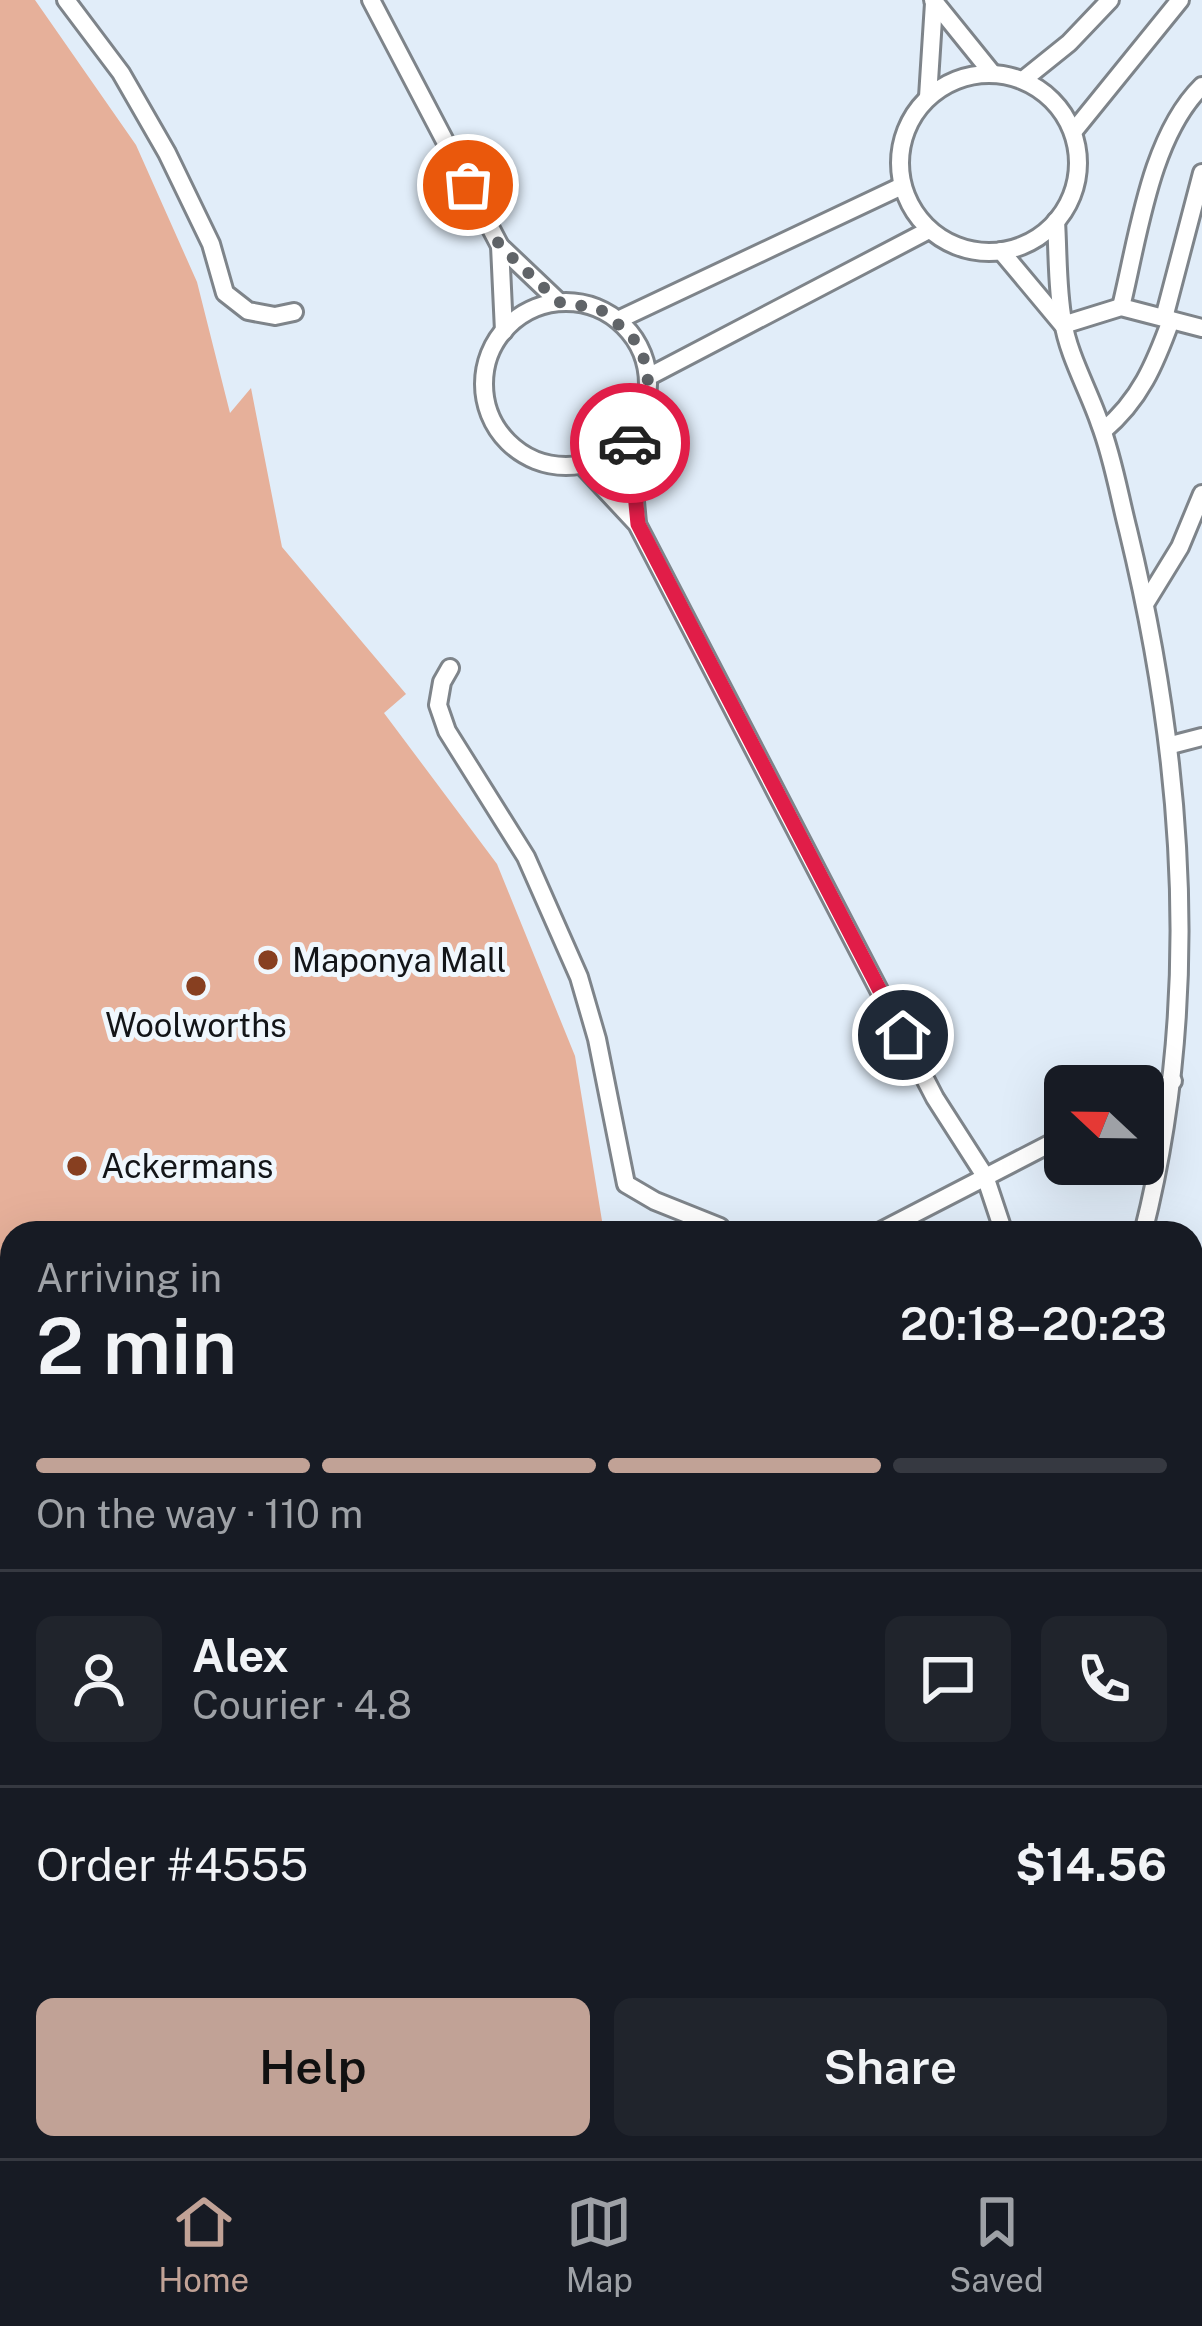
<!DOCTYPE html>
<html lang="en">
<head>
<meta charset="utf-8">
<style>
  body { margin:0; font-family:"Public Sans",sans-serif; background:#20242c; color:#f1f3f6; height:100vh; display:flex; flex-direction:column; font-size:45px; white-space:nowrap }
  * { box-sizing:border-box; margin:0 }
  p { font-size:39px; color:#9ea1a6 }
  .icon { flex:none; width:66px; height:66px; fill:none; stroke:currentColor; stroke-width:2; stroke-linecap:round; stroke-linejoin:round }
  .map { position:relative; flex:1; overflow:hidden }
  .panel { position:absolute; left:0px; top:1221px; width:1203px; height:939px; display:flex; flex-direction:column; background:#171b24; border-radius:36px 36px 0 0; box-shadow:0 12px 48px #0002 }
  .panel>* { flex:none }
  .needle { width:78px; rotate:292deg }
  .controls { position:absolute; left:1044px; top:1065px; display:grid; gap:24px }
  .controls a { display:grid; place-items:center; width:120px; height:120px; border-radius:18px; background:#171b24; box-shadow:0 12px 48px #0002; font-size:60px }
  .pin { position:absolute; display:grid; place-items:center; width:102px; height:102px; color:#fff; margin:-51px; border:6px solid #fff; border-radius:50%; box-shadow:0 3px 12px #0007 }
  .courier { position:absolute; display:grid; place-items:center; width:120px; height:120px; margin:-60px; border:9px solid #e11d48; border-radius:50%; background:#fff; color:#222; box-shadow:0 3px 15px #0007 }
  .head em { font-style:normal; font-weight:600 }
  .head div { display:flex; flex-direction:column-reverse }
  .head { display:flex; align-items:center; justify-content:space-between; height:204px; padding:0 36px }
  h1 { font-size:78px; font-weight:600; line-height:90px }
  .bar { display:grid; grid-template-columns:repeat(4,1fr); gap:18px 12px; align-content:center; height:144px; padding:0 36px }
  .bar i { height:15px; border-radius:9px; background:#363941 }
  .bar .selected { background:#c1a296 }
  .bar p { grid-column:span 4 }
  .line { display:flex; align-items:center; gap:30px; padding:0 36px; border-top:3px solid #363941 }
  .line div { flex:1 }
  .round { display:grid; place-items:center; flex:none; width:126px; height:126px; border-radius:18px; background:#20242c }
  .action { display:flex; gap:24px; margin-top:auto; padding:24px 36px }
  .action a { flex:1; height:138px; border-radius:18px; background:#c1a296; color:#111; font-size:48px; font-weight:600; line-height:138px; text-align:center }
  .action a+a { background:#20242c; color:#f1f3f6 }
  .dock { display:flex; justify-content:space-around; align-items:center; height:168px; border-top:3px solid #363941; background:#171b24; font-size:33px; color:#9ea1a6 }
  .dock a { display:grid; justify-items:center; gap:6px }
  .dock .selected { color:#c1a296 }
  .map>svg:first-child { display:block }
</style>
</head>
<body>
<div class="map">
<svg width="1202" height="2158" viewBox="0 0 1202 2158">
  <rect width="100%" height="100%" fill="#f0f7fd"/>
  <path fill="#e1edf9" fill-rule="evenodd" d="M0,0h1202v1394l-11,44v-205h-1179v915h1000l-2,10h-1010zM1065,1086h78v78h-78z"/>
  <polygon fill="#e6b09a" points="0,0 35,0 136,145 197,282 230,413 251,388 282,547 406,694 384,713 497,864 575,1056 604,1233 12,1233 12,1745 0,1751 0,1597 10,1592 0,1574"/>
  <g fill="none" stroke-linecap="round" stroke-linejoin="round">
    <defs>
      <g id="service">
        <polyline points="66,0 121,73 167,153 211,244 225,293 248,311 275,316 294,312"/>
        <polyline points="371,0 500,246 559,302"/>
        <polyline points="933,0 992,73"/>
        <circle cx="989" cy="163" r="89"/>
        <polyline points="1023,80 1069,43 1110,0"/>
        <polyline points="928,97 934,3"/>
        <polyline points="1073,132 1180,0"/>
        <path d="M1056,221c2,33 1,68 7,100 5,34 26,70 37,103 13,34 19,71 28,106 56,230 74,472 15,703"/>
        <polyline points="500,246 504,331"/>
        <polyline points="1001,251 1062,324"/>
        <circle cx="566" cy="384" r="82"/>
        <path d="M1121,307c17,-69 29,-170 81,-221"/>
        <polyline points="1164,318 1202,173"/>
        <polyline points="618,320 902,186"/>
        <polyline points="1063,325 1121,307 1202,328"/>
        <polyline points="648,377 929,230"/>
        <path d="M1103,431c37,-31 52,-67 68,-111"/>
        <polyline points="629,437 637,523"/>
        <polyline points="582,465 637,524 935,1098 985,1176 1004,1233"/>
        <polyline points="1145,604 1180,547 1202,494"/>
        <polyline points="450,668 442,682 438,705 447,731 526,857 579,977 597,1039 626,1184 655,1201 720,1227 722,1233"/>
        <polyline points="1171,745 1202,737"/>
        <polyline points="1143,1097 1173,1081"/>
        <polyline points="877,1233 1065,1136"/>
        <polyline points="0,1869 12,1887"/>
        <polyline points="183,2148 191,2158"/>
        <polyline points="577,2158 582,2148"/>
        <polyline points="614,2158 616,2148"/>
      </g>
      <g id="secondary">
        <polyline points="1191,1460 1202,1417"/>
        <polyline points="1191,1796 1202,1753"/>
        <polyline points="1016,2158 1018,2148"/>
        <polyline points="1101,2158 1103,2148"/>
      </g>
    </defs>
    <use href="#service" stroke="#7e848a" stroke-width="22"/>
    <use href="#secondary" stroke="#7e848a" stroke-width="51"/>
    <use href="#service" stroke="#fff" stroke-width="16"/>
    <use href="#secondary" stroke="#fff" stroke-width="45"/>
  </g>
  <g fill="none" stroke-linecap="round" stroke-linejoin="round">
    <polyline stroke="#606468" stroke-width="12" stroke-dasharray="0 21.6" points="468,185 500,246 559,302 600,309 632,336 643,356 648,377 646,399 630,443"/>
    <polyline stroke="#e11d48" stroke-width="15" points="630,443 638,524 903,1035"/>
  </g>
  <g fill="#873f20" stroke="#f0f7fd" stroke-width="4.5">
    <circle cx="268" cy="960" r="12"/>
    <circle cx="196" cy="986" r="12"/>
    <circle cx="77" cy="1166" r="12"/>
  </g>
  <g text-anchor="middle" stroke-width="10" stroke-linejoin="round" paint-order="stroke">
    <g font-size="33" fill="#131518" stroke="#f0f7fd" text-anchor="start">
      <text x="292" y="972">Maponya Mall</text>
      <text x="196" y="1037" text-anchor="middle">Woolworths</text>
      <text x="101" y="1178">Ackermans</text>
    </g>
  </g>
</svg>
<div class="controls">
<a><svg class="needle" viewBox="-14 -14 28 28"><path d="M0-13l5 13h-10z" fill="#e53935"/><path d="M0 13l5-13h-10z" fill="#9ea1a6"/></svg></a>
</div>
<div class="pin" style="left:468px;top:185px;background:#ea580c"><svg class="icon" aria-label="bag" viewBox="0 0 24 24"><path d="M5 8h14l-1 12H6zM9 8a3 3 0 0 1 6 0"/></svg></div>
<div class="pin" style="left:903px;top:1035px;background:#1f2937"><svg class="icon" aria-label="home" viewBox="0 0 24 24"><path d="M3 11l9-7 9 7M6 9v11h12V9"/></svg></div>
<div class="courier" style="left:630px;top:443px"><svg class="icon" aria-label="car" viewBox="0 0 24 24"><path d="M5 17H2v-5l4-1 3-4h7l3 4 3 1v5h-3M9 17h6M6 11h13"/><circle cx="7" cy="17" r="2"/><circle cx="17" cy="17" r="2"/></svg></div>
<section class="panel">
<div class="head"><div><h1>2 min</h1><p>Arriving in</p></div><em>20:18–20:23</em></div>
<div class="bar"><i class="selected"></i><i class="selected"></i><i class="selected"></i><i></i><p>On the way · 110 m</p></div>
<div class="line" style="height:216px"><a class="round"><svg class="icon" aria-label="person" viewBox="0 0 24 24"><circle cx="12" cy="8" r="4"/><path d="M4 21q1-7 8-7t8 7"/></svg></a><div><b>Alex</b><p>Courier · 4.8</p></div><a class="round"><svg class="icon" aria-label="chat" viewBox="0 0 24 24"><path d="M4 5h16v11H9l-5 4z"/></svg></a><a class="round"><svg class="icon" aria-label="phone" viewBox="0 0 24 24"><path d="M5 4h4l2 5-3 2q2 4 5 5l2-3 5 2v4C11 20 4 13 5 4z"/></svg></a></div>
<div class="line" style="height:156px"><div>Order #4555</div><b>$14.56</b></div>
<div class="action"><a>Help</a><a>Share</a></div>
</section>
</div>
<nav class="dock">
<a class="selected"><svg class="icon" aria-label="home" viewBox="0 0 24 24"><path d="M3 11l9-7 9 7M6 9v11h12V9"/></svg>Home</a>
<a><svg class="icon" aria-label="map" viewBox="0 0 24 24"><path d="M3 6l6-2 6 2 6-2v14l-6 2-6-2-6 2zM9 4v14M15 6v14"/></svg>Map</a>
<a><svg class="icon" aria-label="saved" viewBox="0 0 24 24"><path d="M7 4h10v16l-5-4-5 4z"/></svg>Saved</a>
</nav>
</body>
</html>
